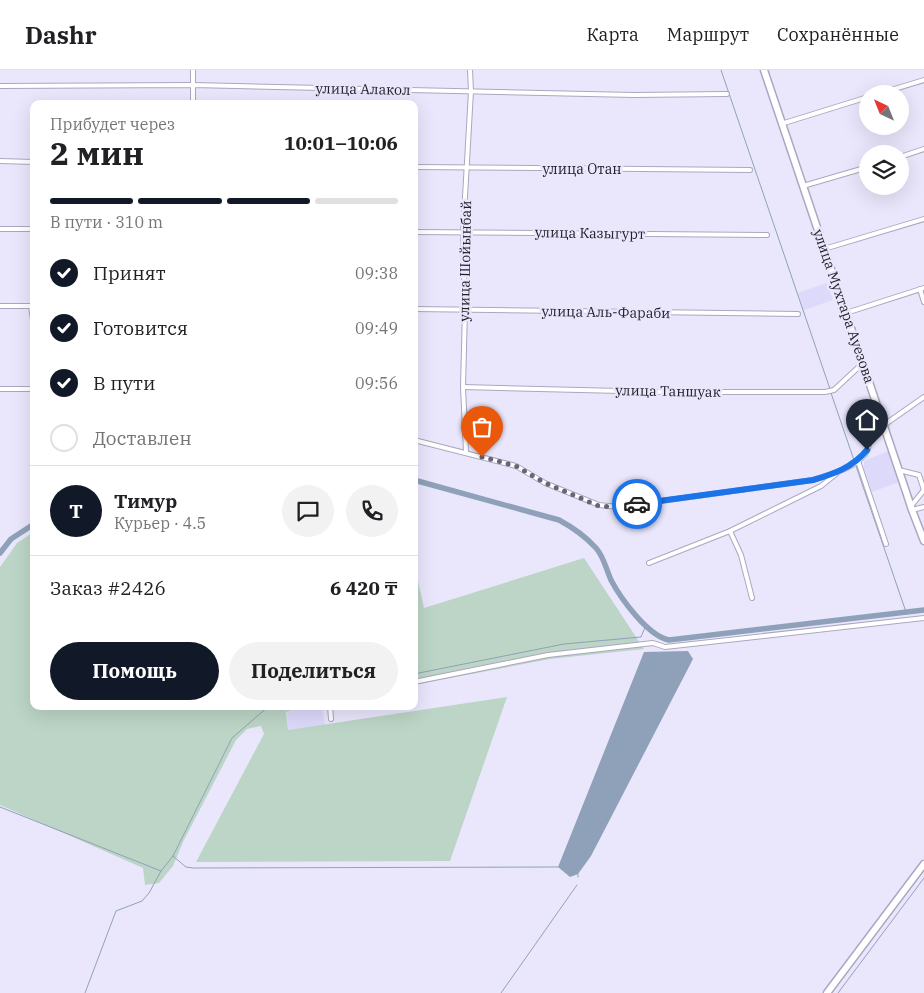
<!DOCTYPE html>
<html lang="ru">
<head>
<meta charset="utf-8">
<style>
  body { margin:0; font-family:"IBM Plex Serif",serif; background:#f2f2f2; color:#202124; height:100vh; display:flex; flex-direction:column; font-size:19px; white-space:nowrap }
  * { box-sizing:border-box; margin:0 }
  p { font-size:16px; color:#757577 }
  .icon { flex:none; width:28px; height:28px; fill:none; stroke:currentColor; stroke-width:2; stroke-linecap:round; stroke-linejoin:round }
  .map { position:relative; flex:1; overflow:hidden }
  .details { position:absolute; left:30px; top:30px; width:388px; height:610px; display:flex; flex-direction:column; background:#fff; border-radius:10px; box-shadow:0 5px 20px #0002 }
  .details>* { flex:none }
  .needle { width:32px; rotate:317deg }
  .tools { position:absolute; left:859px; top:15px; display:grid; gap:10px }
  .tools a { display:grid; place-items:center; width:50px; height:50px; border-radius:50%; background:#fff; box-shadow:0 5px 20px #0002; font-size:25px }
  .pin { position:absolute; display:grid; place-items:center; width:42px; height:42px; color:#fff; margin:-51px -21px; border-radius:50% 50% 50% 0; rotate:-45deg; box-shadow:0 0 5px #0007 }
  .pin .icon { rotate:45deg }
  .courier { position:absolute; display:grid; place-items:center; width:50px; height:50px; margin:-25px; border:4px solid #1a73e8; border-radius:50%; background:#fff; color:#222; box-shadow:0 1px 6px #0007 }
  .summary em { font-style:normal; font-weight:700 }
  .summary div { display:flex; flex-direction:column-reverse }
  .summary { display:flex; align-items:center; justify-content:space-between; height:85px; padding:0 20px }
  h1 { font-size:32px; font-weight:700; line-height:38px }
  .bar { display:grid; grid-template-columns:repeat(4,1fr); gap:8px 5px; align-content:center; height:60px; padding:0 20px }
  .bar i { height:6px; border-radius:4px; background:#e0e0e0 }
  .bar .on { background:#111827 }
  .bar p { grid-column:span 4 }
  .line { display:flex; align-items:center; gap:12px; padding:0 20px; border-top:1px solid #e0e0e0 }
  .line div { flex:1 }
  .round { display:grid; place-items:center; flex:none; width:52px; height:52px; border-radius:26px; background:#f2f2f2 }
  ol { padding:0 20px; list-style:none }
  li { display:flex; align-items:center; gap:15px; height:55px }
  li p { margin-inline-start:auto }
  li .icon { padding:5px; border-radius:50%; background:#111827; color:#fff; stroke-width:4 }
  li:last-child { color:#757577 }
  li i { width:28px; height:28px; border:2px solid #e0e0e0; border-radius:50% }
  .button { display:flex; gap:10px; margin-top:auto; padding:10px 20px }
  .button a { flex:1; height:58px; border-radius:30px; background:#111827; color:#fff; font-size:20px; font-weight:700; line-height:58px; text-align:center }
  .button a+a { background:#f2f2f2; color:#202124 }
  header { display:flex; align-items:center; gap:30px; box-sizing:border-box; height:70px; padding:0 25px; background:#fff; border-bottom:1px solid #e0e0e0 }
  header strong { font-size:24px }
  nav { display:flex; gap:28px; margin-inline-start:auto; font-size:18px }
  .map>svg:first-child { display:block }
</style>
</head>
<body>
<header>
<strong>Dashr</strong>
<nav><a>Карта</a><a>Маршрут</a><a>Сохранённые</a></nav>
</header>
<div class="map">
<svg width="924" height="923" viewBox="0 0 924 923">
  <rect width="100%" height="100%" fill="#eae7fd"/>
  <g fill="#ddd9fb">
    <polygon points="827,213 833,230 804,240 798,223"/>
    <polygon points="888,381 899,412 872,422 864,399 864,391"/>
    <polygon points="307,636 322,638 325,655 288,660 287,642"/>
  </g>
  <g fill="#bcd5c6">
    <polygon points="34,462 34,636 305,636 286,642 288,660 507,627 450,791 196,792 264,664 261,656 247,659 236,670 183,772 173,796 159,813 145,815 143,798 0,735 0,497 17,473"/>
    <polygon points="584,488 644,579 550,589 414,615 414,493 424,538"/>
  </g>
  <polygon fill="#8fa1b9" points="688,581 693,589 591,786 578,804 570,807 558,797 644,582"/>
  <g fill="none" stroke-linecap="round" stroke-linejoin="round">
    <g stroke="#8fa1b9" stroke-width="1">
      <polyline points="721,0 830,319"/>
      <polyline points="831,323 906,542"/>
      <polyline points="414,604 564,574 641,567 646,555"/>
      <polyline points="0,737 161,801"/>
      <polyline points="173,786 186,797 193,798 558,797"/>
      <polyline points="578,807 578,804"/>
      <polyline points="85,923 116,841 142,831 149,823 161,801 173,786 232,668 269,636"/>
      <polyline points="501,923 577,815"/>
      <polyline points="838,923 924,808"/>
    </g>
    <g stroke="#8fa1b9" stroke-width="5.5">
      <path d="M414,410l145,40c13,7 27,17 37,28 8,9 10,21 15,32 10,19 37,56 58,60l255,-30"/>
      <polyline points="0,483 11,469 34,454"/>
    </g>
    <defs>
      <g id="street">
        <polyline points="193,0 193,34"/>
        <polyline points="0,16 193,15 634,25 727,24"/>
        <polyline points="878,24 924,10"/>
        <polyline points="781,54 868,27"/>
        <polyline points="900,87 924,79"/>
        <polyline points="0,91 34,92"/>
        <polyline points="414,97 750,100"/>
        <polyline points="803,116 868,97"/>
        <polyline points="0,159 34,159"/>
        <polyline points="414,162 767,165"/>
        <polyline points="824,179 924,149"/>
        <polyline points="920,219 924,232"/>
        <polyline points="0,236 34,236"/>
        <polyline points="31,236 34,257"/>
        <polyline points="414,239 798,244"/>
        <polyline points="846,243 924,218"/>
        <polyline points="463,317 662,322 825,322 834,320 863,293"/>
        <polyline points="0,319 34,319"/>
        <polyline points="884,355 924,327"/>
        <path d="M414,370l102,26 29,17 54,22 19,2 195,-27c16,-5 46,-13 54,-29 4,-7 6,-41 8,-51"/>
        <polyline points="466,382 463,317 465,240 463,162 471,21 470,0"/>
        <polyline points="858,391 886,474"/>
        <polyline points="899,400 919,405 924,420 911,436"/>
        <polyline points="912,440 924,437"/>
        <polyline points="730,461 741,485 752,528"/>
        <polyline points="649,493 730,461 821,416 836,404"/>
        <polyline points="414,612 548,585 653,573 665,577 924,548"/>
        <polyline points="330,636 331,649"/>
      </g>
      <g id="primary">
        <path d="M764,0c49,147 100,293 148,440l12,31"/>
        <polyline points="827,923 924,794"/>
      </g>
    </defs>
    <use href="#street" stroke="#aba7c1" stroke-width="6"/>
    <use href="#primary" stroke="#aba7c1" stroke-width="9"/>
    <use href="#street" stroke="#fff" stroke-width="4"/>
    <use href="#primary" stroke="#fff" stroke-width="6"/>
  </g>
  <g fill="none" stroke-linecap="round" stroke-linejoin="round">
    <polyline stroke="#676674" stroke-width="5" stroke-dasharray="0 9" points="482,387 516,396 545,413 599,436 618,437 637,434"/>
    <path stroke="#1a73e8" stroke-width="6" d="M637,434l176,-24c21,-6 40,-13 54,-30"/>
  </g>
  <g text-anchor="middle" stroke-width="5" stroke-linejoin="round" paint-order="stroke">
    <g font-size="14" fill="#21202a" stroke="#eae7fd">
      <text transform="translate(363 19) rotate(1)" y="5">улица Алакол</text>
      <text x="582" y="104">улица Отан</text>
      <text transform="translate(590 163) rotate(1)" y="5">улица Казыгурт</text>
      <text transform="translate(465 191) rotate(-89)" y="5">улица Шойынбай</text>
      <text transform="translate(844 236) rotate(71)" y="5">улица Мухтара Ауезова</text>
      <text transform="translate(606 242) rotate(1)" y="5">улица Аль-Фараби</text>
      <text transform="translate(668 321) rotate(1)" y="5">улица Таншуак</text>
    </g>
  </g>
</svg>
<div class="tools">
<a><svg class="needle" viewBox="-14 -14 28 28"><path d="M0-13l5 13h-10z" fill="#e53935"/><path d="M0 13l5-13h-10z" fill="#757577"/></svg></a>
<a><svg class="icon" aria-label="layers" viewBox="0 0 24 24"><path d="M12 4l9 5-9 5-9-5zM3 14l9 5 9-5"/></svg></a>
</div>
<div class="pin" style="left:482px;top:387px;background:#ea580c"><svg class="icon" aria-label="bag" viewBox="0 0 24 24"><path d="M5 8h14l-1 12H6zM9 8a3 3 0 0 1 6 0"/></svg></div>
<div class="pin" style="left:867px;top:380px;background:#1f2937"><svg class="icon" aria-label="home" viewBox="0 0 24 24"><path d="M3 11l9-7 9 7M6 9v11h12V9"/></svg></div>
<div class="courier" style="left:637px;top:434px"><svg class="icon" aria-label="car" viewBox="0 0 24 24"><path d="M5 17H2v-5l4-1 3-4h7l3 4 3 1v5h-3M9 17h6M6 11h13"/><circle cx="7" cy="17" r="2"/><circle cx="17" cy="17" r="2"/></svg></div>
<section class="details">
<div class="summary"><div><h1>2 мин</h1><p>Прибудет через</p></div><em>10:01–10:06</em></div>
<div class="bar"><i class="on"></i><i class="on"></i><i class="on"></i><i></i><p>В пути · 310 m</p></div>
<ol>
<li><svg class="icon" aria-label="check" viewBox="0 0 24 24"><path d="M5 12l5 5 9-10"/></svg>Принят<p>09:38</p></li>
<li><svg class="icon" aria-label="check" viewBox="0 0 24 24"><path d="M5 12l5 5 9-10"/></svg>Готовится<p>09:49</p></li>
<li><svg class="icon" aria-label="check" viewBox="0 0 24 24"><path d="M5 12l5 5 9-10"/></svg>В пути<p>09:56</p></li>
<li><i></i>Доставлен</li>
</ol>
<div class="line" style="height:90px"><b class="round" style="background:#111827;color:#fff">Т</b><div><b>Тимур</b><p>Курьер · 4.5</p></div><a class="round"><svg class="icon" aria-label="chat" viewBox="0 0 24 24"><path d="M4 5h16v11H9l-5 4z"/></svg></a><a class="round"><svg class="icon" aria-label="phone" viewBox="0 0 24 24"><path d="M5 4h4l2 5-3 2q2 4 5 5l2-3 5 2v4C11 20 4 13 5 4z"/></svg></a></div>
<div class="line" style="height:65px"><div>Заказ #2426</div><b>6 420 ₸</b></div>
<div class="button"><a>Помощь</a><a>Поделиться</a></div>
</section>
</div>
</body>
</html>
